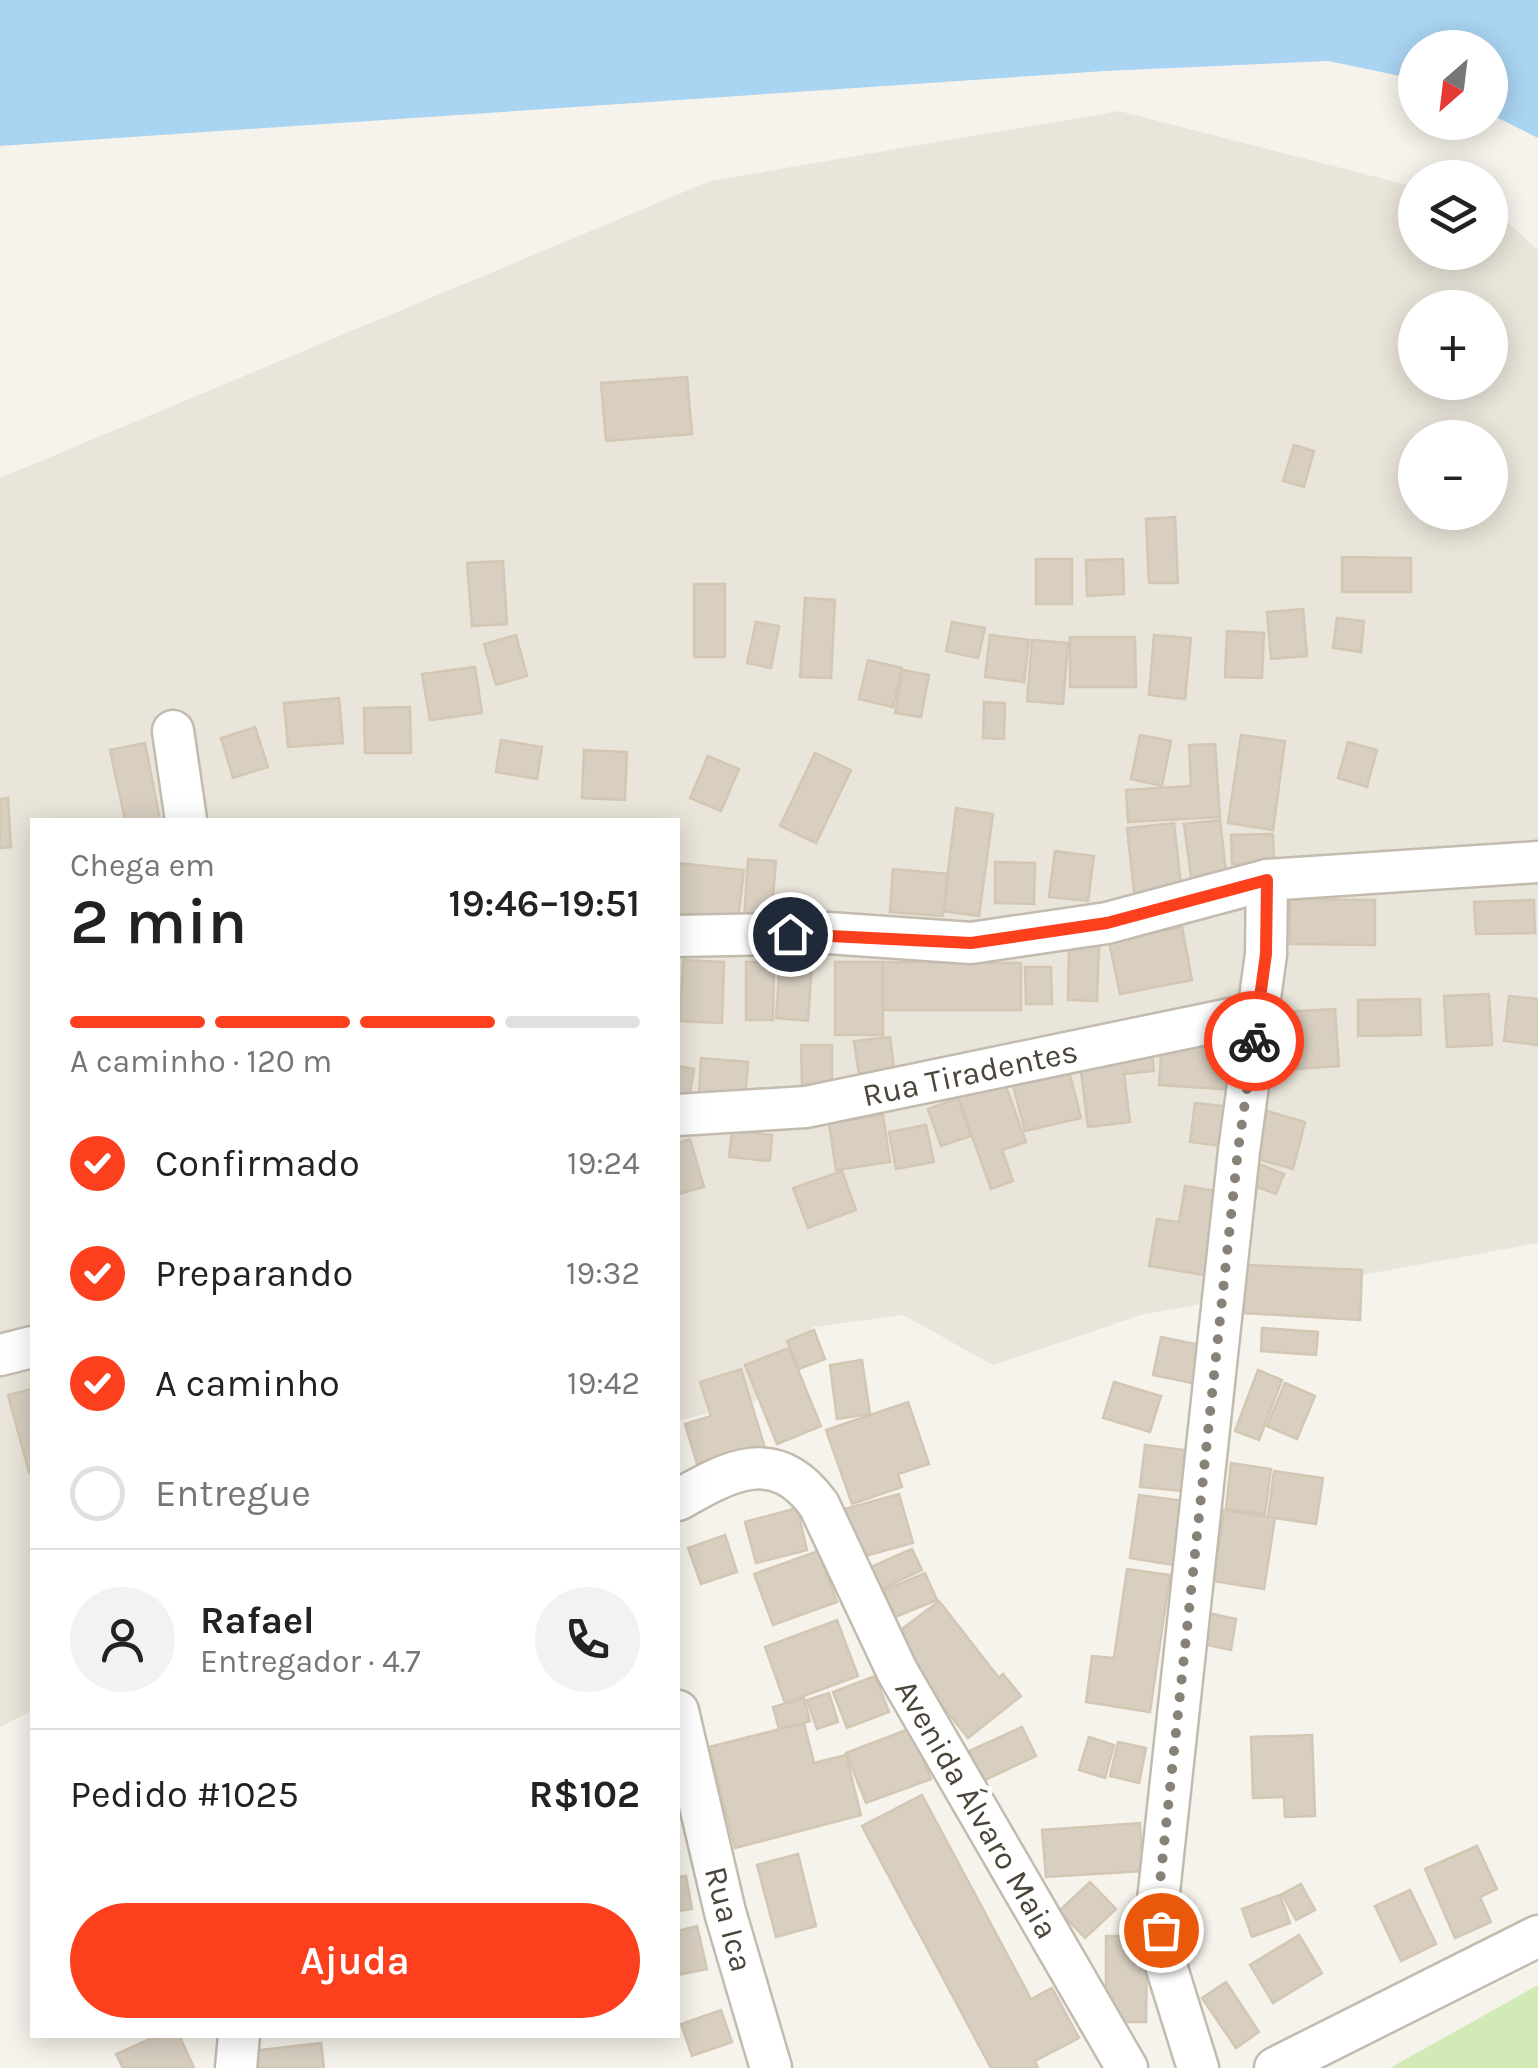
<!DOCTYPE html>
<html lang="pt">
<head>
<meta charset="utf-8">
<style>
  body { margin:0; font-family:Karla,sans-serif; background:#f2f2f2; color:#222; height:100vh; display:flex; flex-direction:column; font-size:38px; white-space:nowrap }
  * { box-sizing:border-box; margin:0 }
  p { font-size:32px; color:#767676 }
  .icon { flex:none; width:55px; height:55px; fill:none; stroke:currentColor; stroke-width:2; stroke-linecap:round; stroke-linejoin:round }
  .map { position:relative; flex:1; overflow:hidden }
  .sheet { position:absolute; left:30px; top:818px; width:650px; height:1220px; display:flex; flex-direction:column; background:#fff; border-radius:0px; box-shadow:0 5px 25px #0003 }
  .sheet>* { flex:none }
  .needle { width:65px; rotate:208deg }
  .buttons { position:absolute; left:1398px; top:30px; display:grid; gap:20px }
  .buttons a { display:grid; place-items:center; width:110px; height:110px; border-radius:50%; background:#fff; box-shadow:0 5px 25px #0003; font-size:50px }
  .pin { position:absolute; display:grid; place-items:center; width:85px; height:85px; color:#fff; margin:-42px; border:5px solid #fff; border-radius:50%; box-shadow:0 2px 10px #0007 }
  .courier { position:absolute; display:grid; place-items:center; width:100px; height:100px; margin:-50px; border:8px solid #fc3f1d; border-radius:50%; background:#fff; color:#222; box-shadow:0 2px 12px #0007 }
  .head em { font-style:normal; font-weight:600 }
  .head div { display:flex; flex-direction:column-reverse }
  .head { display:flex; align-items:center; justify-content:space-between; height:170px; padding:0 40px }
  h1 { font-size:65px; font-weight:600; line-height:75px }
  .bar { display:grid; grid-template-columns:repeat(4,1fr); gap:15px 10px; align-content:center; height:120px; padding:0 40px }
  .bar i { height:12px; border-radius:8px; background:#e0e0e0 }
  .bar .on { background:#fc3f1d }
  .bar p { grid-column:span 4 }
  .line { display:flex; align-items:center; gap:25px; padding:0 40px; border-top:2px solid #e0e0e0 }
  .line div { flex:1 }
  .round { display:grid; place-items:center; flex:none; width:105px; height:105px; border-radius:52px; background:#f2f2f2 }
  ol { padding:0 40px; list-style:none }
  li { display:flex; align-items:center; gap:30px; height:110px }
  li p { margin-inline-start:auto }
  li .icon { padding:10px; border-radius:50%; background:#fc3f1d; color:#fff; stroke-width:4 }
  li:last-child { color:#767676 }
  li i { width:55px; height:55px; border:5px solid #e0e0e0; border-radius:50% }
  .action { display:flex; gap:20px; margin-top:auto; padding:20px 40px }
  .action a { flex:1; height:115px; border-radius:60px; background:#fc3f1d; color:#fff; font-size:40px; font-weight:600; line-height:115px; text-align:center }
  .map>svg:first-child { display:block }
</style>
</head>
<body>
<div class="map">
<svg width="1538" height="2068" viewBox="0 0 1538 2068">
  <rect width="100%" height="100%" fill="#f6f3ec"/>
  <path fill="#eae5da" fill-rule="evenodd" d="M1119,111l296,76v65h75v-45l48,43v993l-397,72 -148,50 -90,-50 -90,12 -57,74 -78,20v-601h-646v891l-32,16v-1249l710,-297zM1415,308h75v74h-75zM1415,438h75v74h-75z"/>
  <polygon fill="#d2eab5" points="1538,1985 1538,2068 1390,2068"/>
  <polygon fill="#a9d4f2" points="0,0 1538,0 1538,138 1490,114 1490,48 1415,48 1415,79 1328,61 1105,71 0,146"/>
  <g fill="#d8cfc1" stroke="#d3c7b4" stroke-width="2.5">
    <polygon points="687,377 692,434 606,441 601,383"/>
    <polygon points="1294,445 1314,451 1304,487 1283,481"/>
    <polygon points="1175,517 1178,583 1149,583 1146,519"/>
    <polygon points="1342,557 1411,558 1411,592 1342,592"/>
    <rect x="1036" y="559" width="36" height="45"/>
    <polygon points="1123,559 1124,594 1087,596 1086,560"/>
    <polygon points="503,561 507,624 472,626 467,563"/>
    <rect x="694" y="584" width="31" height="73"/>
    <polygon points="805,598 835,600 831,678 800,677"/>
    <polygon points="1303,609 1307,656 1271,659 1267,612"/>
    <polygon points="1337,618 1364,621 1361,652 1333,648"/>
    <polygon points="756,622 779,626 771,668 747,663"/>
    <polygon points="952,622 985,628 978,658 946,651"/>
    <polygon points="1227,631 1264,633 1262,678 1225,677"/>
    <polygon points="516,635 527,676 496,685 484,644"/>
    <polygon points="990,635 1029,640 1024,682 985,677"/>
    <polygon points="1154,635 1191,638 1185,699 1149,695"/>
    <polygon points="1070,637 1135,637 1136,687 1070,687"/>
    <polygon points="1032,640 1068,643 1063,704 1027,701"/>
    <polygon points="868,660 902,668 893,707 859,699"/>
    <polygon points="475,667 482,713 430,720 422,674"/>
    <polygon points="903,670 929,675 921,717 895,713"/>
    <polygon points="339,698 343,743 288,747 284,703"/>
    <polygon points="984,702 1005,703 1004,739 983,738"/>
    <polygon points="410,707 411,753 365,753 364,708"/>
    <polygon points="255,727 268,767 233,778 221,738"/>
    <polygon points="1140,735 1171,741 1162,786 1131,779"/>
    <polygon points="1241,735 1285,741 1273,830 1228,823"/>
    <polygon points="501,740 542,747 537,779 496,772"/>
    <polygon points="1348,742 1377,750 1367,787 1338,778"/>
    <polygon points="145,743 160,820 125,820 110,750"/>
    <polygon points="1215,744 1220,817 1128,822 1126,790 1191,786 1189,745"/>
    <polygon points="584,750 627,752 625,800 582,798"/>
    <polygon points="815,753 851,770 816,843 780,826"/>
    <polygon points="708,756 739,769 721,811 690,798"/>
    <polygon points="8,798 11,847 0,848 0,799"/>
    <polygon points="956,808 993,814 979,916 943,911"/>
    <polygon points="1220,820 1227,880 1192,884 1184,824"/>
    <polygon points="1174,823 1182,894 1135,900 1127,828"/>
    <polygon points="1273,834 1274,864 1232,864 1231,835"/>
    <polygon points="1055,851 1094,856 1088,901 1049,897"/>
    <polygon points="748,859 776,861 771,921 744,919"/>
    <polygon points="995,862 1035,863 1034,904 995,903"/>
    <polygon points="678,863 744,870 738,919 678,913"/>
    <polygon points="893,869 948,874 943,916 890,912"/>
    <polygon points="1290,899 1375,900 1375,945 1290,944"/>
    <polygon points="1534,900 1535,933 1476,934 1474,902"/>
    <polygon points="1182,927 1192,980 1120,994 1109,942"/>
    <polygon points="1069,944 1099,945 1097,1001 1068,1000"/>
    <polygon points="683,960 724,962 722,1023 680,1021"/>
    <polygon points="780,961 812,963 808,1021 776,1018"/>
    <polygon points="746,962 774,962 773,1020 746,1020"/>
    <rect x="835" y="962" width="48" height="73"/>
    <polygon points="883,962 1021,963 1021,1010 883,1010"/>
    <polygon points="1025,967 1051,967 1052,1004 1026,1004"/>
    <polygon points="1489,994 1492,1045 1447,1047 1444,996"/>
    <polygon points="1509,996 1538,999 1538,1045 1504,1041"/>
    <polygon points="1420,999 1421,1035 1358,1036 1358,1000"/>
    <polygon points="1335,1009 1339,1066 1268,1071 1266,1035 1284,1034 1283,1012"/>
    <polygon points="890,1037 895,1077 860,1081 854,1041"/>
    <polygon points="1162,1039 1238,1043 1235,1090 1159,1085"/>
    <polygon points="1151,1044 1154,1071 1124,1074 1130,1122 1088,1127 1079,1056"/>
    <polygon points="801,1045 832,1045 832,1089 802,1089"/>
    <polygon points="701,1058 748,1062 745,1099 699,1096"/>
    <polygon points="678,1066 694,1069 689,1099 678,1097"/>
    <polygon points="1068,1067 1081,1118 1025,1131 1012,1081"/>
    <polygon points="1004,1081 1026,1142 1002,1150 1013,1181 991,1189 958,1097"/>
    <polygon points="958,1098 971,1136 941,1146 928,1109"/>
    <polygon points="1195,1103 1234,1107 1230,1147 1190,1142"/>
    <polygon points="1267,1111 1305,1122 1293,1169 1254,1158"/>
    <polygon points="883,1115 890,1162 836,1170 829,1123"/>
    <polygon points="926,1125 934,1162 896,1169 889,1132"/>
    <polygon points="732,1131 772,1135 770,1161 729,1157"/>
    <polygon points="690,1139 704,1187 678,1194 678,1143"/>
    <polygon points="1249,1160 1284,1174 1276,1194 1241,1181"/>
    <polygon points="842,1171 856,1210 808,1228 793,1188"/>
    <polygon points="1185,1186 1223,1192 1211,1276 1149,1266 1157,1219 1179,1222"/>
    <polygon points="1246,1265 1362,1270 1360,1320 1244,1313"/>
    <polygon points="1262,1328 1318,1332 1316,1355 1261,1351"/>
    <polygon points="814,1330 825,1359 799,1369 787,1341"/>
    <polygon points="1161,1337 1205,1346 1197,1384 1153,1375"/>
    <polygon points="789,1348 821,1426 777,1444 745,1365"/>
    <polygon points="862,1360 870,1414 837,1419 830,1365"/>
    <polygon points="741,1369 765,1448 698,1467 685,1424 711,1416 700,1382"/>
    <polygon points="1258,1370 1282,1380 1259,1440 1235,1431"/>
    <polygon points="1114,1382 1161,1396 1150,1432 1103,1418"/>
    <polygon points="1285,1383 1315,1396 1297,1439 1267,1426"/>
    <polygon points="32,1389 32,1472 29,1472 8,1395"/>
    <polygon points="908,1402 929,1464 898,1474 902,1487 852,1504 826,1430"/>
    <polygon points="1145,1445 1185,1450 1181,1491 1140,1487"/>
    <polygon points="1231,1463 1271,1469 1265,1514 1226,1509"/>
    <polygon points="1274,1471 1323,1478 1316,1524 1275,1518 1264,1589 1213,1581 1224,1510 1268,1517"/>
    <polygon points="899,1494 913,1543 858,1558 844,1509"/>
    <polygon points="1139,1495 1184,1501 1174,1565 1130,1558"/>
    <polygon points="797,1508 807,1550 756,1563 745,1522"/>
    <polygon points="725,1535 737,1572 701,1584 688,1548"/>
    <polygon points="912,1549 922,1570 881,1589 871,1567"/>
    <polygon points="818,1551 837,1602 773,1625 754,1574"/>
    <polygon points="1127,1569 1170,1575 1150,1712 1086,1702 1092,1656 1114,1658"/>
    <polygon points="925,1573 937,1600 895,1617 884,1590"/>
    <polygon points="939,1601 999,1678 1003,1674 1021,1696 968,1738 889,1639"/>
    <polygon points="1208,1613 1236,1619 1231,1650 1203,1644"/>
    <polygon points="837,1620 858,1676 785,1703 765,1647"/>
    <polygon points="875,1676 889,1712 847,1728 833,1692"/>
    <polygon points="829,1693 838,1722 817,1729 807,1700"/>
    <polygon points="804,1698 810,1721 779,1729 773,1707"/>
    <polygon points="804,1723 814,1763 846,1755 861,1815 735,1848 709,1747"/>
    <polygon points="1022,1727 1036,1756 983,1781 969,1751"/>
    <polygon points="911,1728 931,1779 866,1803 846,1753"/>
    <polygon points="1312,1735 1315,1816 1285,1817 1284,1797 1253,1798 1251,1737"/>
    <polygon points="1089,1737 1114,1745 1105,1778 1079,1770"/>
    <polygon points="1118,1742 1146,1748 1139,1783 1110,1776"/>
    <polygon points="922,1795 1031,1999 1052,1988 1079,2038 1035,2061 1038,2068 991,2068 862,1826"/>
    <polygon points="1140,1823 1143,1871 1046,1877 1042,1830"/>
    <polygon points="1477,1846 1497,1889 1480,1897 1491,1922 1455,1938 1425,1869"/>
    <polygon points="798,1854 816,1926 776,1937 757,1865"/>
    <polygon points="686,1876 692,1909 678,1911 678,1877"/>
    <polygon points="1090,1882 1116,1909 1085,1938 1059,1911"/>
    <polygon points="1301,1884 1315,1910 1296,1920 1282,1894"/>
    <polygon points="1410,1890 1436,1944 1401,1961 1375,1906"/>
    <polygon points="1280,1895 1290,1923 1252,1937 1242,1909"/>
    <polygon points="697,1926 707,1969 678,1975 678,1931"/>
    <polygon points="1299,1935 1322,1973 1273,2003 1250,1965"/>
    <polygon points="1106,1936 1147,1936 1146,2022 1106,2022"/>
    <polygon points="1226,1982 1259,2032 1236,2048 1202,1998"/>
    <polygon points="721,2010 732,2042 692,2056 681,2024"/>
    <polygon points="159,2035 179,2035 194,2068 123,2068 116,2054"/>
    <polygon points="321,2043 324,2068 254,2068 252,2051"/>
  </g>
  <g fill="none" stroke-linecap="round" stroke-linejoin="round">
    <defs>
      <g id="minor">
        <polyline points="173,731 186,820"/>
        <polyline points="678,936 828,933 971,943 1107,923 1267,880 1538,862"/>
        <polyline points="678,1115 806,1107 1259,1013"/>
        <polyline points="0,1355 32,1347"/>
        <path d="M678,1500c52,-30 98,-55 141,5l78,166 230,397"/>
        <polyline points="678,1711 725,1912 771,2068"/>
        <polyline points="236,2068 239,2035"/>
        <polyline points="1198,2068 1164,1959 1158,1901 1239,1151 1266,954 1267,880"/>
        <polyline points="1275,2068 1538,1936"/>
      </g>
    </defs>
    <use href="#minor" stroke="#c2bbae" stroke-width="45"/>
    <use href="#minor" stroke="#fff" stroke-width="40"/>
  </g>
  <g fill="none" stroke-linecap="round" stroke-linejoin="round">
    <polyline stroke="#878178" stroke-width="10" stroke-dasharray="0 18" points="1161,1930 1158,1901 1238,1150 1254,1041"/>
    <polyline stroke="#fc3f1d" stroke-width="12" points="790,934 971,943 1107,923 1267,880 1266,954 1254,1041"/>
  </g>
  <g text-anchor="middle" stroke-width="10" stroke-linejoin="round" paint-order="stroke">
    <g font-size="32" fill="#4b4439" stroke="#fff">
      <text transform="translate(970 1073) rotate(-12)" y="11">Rua Tiradentes</text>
      <text transform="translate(977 1809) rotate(60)" y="11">Avenida Álvaro Maia</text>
      <text transform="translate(729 1919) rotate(75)" y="11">Rua Ica</text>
    </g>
  </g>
</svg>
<div class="buttons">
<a><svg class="needle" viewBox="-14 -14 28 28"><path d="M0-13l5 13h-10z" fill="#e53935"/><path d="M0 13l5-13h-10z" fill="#767676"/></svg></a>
<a><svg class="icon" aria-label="layers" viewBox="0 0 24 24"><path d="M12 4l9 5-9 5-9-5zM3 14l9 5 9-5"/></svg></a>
<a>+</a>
<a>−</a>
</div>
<div class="pin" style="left:1161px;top:1930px;background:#ea580c"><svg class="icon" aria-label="bag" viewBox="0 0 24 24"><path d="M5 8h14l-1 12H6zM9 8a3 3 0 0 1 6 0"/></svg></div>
<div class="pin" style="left:790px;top:934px;background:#1f2937"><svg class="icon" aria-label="home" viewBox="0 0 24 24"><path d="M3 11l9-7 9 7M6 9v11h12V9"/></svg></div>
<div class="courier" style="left:1254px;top:1041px"><svg class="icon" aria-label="bike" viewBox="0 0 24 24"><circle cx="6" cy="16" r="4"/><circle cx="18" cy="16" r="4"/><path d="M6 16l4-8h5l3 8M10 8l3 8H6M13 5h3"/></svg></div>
<section class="sheet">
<div class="head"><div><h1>2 min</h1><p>Chega em</p></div><em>19:46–19:51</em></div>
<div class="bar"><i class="on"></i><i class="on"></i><i class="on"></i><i></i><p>A caminho · 120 m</p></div>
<ol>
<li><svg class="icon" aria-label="check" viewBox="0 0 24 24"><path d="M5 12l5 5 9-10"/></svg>Confirmado<p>19:24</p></li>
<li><svg class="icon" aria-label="check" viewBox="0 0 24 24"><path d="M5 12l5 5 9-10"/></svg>Preparando<p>19:32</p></li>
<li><svg class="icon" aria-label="check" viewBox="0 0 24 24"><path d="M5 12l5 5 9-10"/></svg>A caminho<p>19:42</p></li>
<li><i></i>Entregue</li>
</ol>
<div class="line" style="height:180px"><a class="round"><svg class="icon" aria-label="person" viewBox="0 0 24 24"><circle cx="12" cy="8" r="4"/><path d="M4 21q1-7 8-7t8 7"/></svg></a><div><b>Rafael</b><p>Entregador · 4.7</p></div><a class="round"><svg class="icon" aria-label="phone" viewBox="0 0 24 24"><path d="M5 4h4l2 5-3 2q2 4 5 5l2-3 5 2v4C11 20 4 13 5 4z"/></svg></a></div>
<div class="line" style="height:130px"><div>Pedido #1025</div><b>R$102</b></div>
<div class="action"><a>Ajuda</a></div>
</section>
</div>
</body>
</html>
